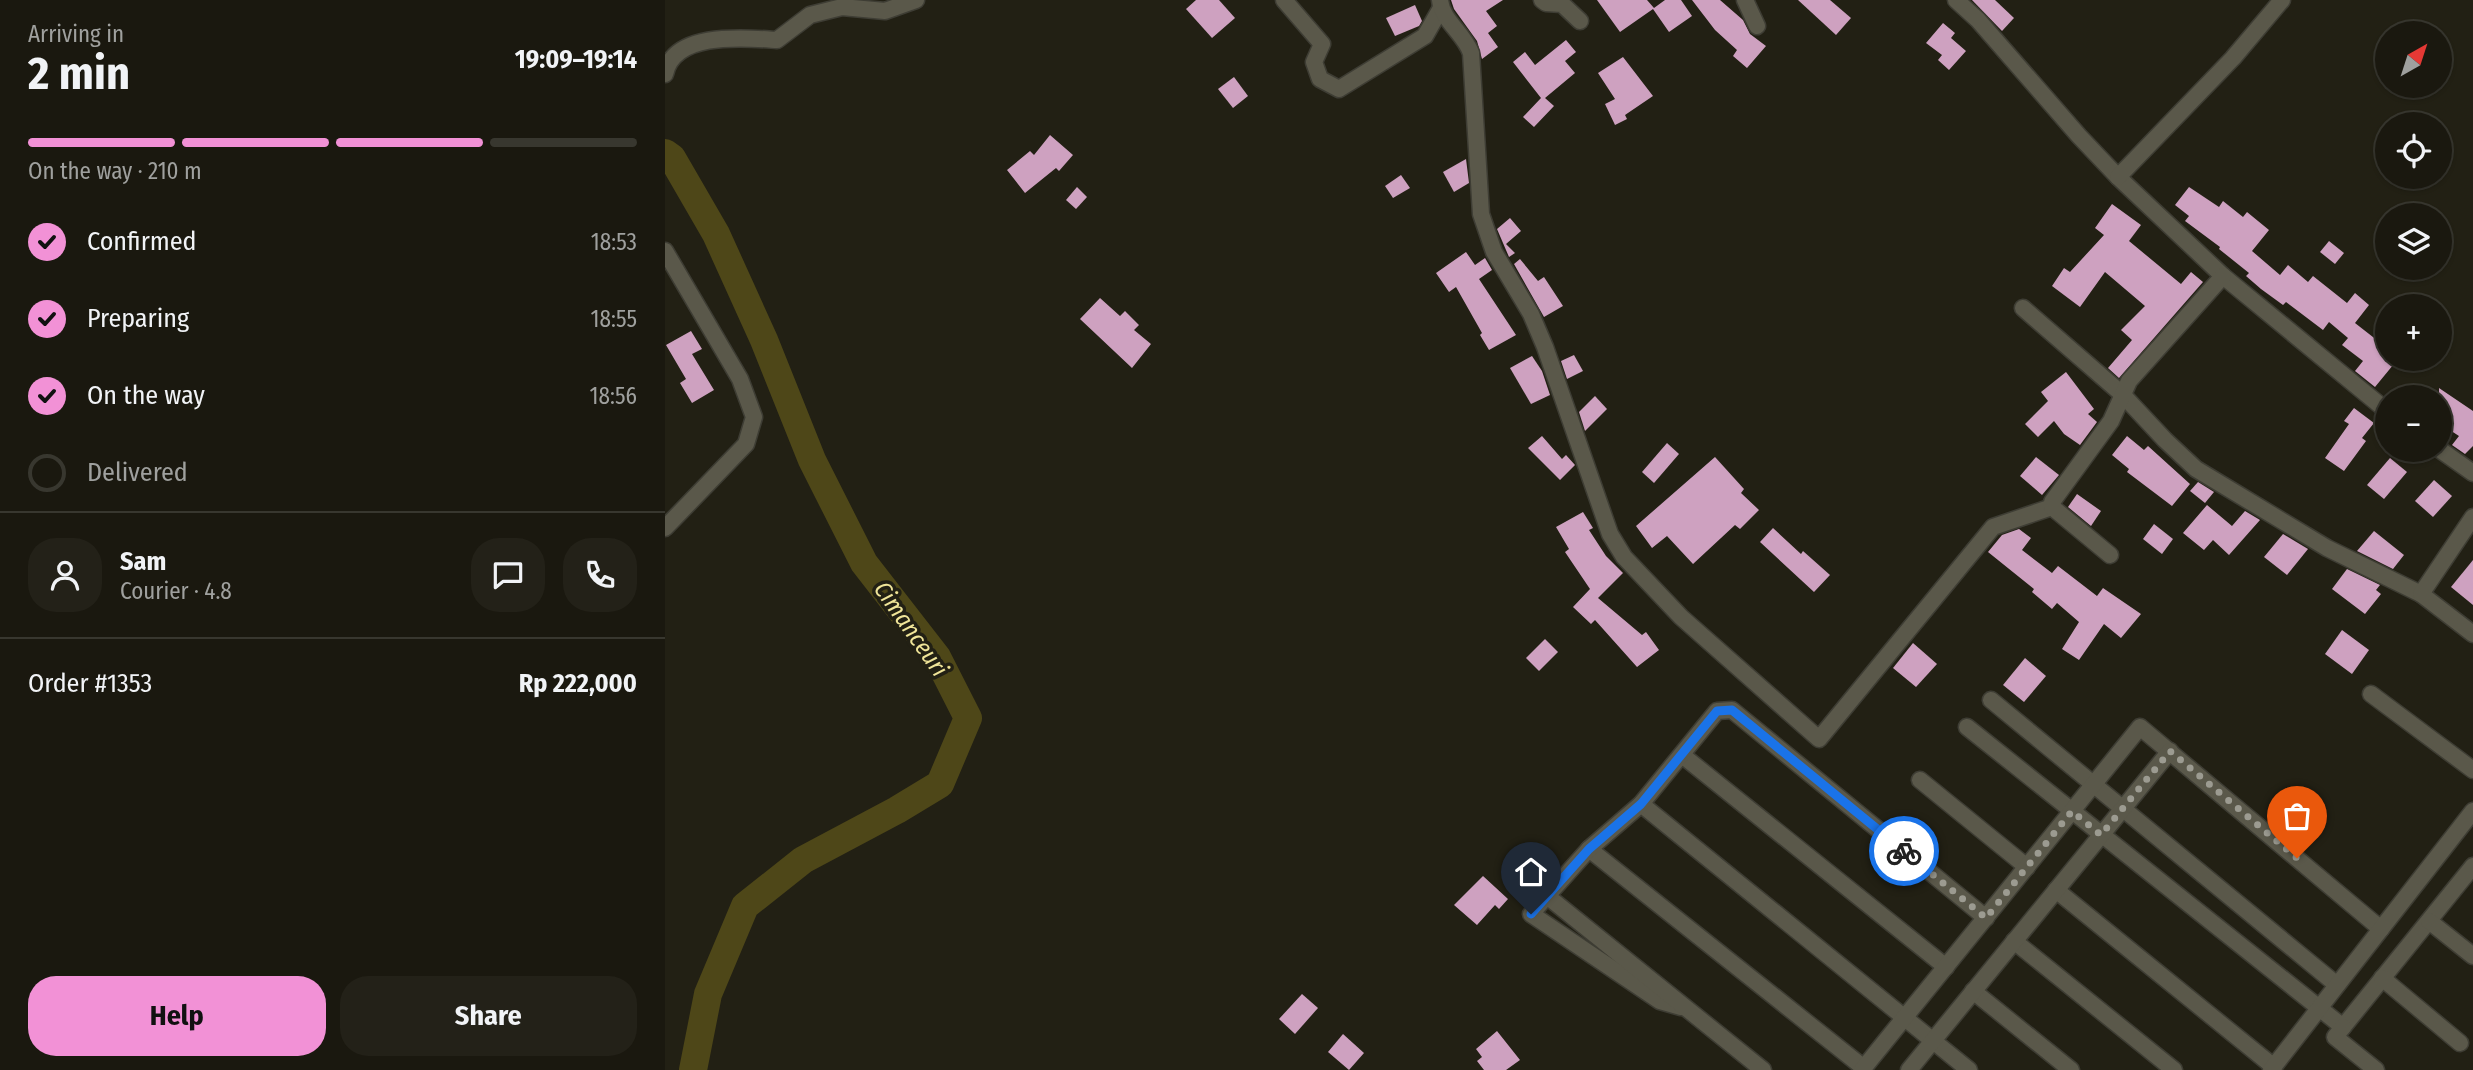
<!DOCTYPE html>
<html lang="en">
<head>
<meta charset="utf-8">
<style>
  body { margin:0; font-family:"Fira Sans Condensed",sans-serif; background:#232118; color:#f1f3f6; height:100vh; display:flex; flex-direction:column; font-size:26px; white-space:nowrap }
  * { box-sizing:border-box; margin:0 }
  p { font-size:23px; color:#9fa09e }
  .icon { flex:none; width:38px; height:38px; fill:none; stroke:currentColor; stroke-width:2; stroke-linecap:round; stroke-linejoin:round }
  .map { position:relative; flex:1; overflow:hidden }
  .drawer { display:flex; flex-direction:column; background:#1a180f; width:665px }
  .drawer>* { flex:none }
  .needle { width:46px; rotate:39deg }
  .controls { position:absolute; left:1710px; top:21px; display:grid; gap:14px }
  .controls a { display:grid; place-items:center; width:77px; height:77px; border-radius:50%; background:#1a180f; box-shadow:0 2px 5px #0004,0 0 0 2px #38372f; font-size:35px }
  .pin { position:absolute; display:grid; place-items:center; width:60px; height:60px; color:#fff; margin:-72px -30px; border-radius:50% 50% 50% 0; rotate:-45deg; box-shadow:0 0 7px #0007 }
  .pin .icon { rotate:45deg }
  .courier { position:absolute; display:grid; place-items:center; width:70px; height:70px; margin:-35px; border:5px solid #1a73e8; border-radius:50%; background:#fff; color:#222; box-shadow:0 2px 9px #0007 }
  .head em { font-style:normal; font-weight:700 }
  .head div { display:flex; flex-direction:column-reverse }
  .head { display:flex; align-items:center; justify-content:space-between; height:119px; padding:0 28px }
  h1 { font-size:46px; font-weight:700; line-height:52px }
  .bar { display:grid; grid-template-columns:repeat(4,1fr); gap:10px 7px; align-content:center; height:84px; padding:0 28px }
  .bar i { height:9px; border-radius:5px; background:#38372f }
  .bar .on { background:#f291d6 }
  .bar p { grid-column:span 4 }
  .line { display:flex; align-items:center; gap:18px; padding:0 28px; border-top:2px solid #38372f }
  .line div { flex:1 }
  .round { display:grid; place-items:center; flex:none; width:74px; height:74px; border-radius:28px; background:#232118 }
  ol { padding:0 28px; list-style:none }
  li { display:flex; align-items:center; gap:21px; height:77px }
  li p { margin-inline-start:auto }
  li .icon { padding:7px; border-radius:50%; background:#f291d6; color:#111; stroke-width:4 }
  li:last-child { color:#9fa09e }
  li i { width:38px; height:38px; border:4px solid #38372f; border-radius:50% }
  .primary-button { display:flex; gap:14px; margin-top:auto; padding:14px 28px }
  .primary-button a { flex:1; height:80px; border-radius:28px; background:#f291d6; color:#111; font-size:28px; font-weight:700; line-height:80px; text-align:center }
  .primary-button a+a { background:#232118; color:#f1f3f6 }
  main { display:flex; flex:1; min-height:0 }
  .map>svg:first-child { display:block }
</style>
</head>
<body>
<main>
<section class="drawer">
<div class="head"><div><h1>2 min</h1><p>Arriving in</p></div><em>19:09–19:14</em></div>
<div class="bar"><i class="on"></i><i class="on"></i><i class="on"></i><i></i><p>On the way · 210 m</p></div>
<ol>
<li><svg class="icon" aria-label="check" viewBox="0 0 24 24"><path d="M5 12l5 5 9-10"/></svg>Confirmed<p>18:53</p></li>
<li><svg class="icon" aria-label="check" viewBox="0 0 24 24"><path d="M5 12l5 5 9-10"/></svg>Preparing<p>18:55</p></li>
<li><svg class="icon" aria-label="check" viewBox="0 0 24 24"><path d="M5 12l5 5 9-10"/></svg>On the way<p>18:56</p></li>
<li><i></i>Delivered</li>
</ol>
<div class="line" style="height:126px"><a class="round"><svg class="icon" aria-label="person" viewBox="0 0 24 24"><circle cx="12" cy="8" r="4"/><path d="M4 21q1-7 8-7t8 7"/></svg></a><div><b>Sam</b><p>Courier · 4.8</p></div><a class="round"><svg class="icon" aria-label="chat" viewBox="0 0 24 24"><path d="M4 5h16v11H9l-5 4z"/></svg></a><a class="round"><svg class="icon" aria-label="phone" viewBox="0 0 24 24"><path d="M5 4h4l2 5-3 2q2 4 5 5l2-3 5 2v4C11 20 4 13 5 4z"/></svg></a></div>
<div class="line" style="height:91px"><div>Order #1353</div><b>Rp 222,000</b></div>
<div class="primary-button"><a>Help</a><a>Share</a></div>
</section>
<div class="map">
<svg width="1808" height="1070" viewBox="0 0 1808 1070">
  <rect width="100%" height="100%" fill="#222014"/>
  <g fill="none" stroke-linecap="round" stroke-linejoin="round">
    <polyline stroke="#4e4718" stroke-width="28" points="0,153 7,158 51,234 99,340 147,460 199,563 272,657 303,718 275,784 232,810 138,860 80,906 43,994 28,1070"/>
  </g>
  <g fill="#cea1c0">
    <polygon points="531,0 554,0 570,18 547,38 521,9"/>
    <polygon points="786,0 838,0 821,11 832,26 823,33 833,47 817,59 812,41 789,9"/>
    <polygon points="932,0 982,0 989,8 1000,0 1016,0 1027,16 1004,32 988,9 955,32"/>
    <polygon points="1027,0 1055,0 1078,20 1085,34 1101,46 1082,68 1068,56 1072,50 1050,30"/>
    <polygon points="1133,0 1165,0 1186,18 1171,35"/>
    <polygon points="1307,0 1330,0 1349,18 1337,31"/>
    <polygon points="750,5 757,21 754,26 730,36 721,18"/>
    <polygon points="1278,23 1290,33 1286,38 1301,51 1284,70 1273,60 1277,55 1261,43"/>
    <polygon points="901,40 911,52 900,61 910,73 880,98 889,106 869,127 858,117 876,98 848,62 860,52 870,65"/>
    <polygon points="958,57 988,96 960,115 962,119 950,125 940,104 950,99 933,73"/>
    <polygon points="569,77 583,96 568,108 553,89"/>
    <polygon points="385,135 408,155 394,171 391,168 360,193 342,170 365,151 369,155"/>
    <polygon points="801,159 804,183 789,192 778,172"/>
    <polygon points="736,175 745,188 728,198 720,186"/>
    <polygon points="412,187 422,197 411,209 401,200"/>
    <polygon points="1524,187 1554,207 1558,201 1578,217 1582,212 1604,230 1587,251 1615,275 1623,265 1643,282 1648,276 1682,303 1690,293 1704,305 1690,323 1722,348 1722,359 1733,359 1710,387 1690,371 1698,361 1677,345 1683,338 1664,322 1658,330 1621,302 1618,305 1596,289 1581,276 1584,273 1554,249 1555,247 1520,221 1524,216 1510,205"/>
    <polygon points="1447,204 1476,225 1464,241 1516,284 1526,272 1538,282 1454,378 1443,368 1467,340 1456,330 1480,306 1440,272 1415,307 1387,286 1399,268 1405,272 1439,235 1430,228"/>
    <polygon points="845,218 856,231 841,244 850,253 844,257 832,229"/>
    <polygon points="1664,241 1679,253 1670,264 1655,252"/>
    <polygon points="801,252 810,265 820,258 827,270 814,279 851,335 824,350 815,335 817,333 791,287 784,292 771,273"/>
    <polygon points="855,259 873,281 879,277 898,306 879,317 849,264"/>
    <polygon points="435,298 455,316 460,311 474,325 469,330 486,344 467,368 415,319"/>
    <polygon points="26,331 37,349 27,354 49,390 27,403 15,383 21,379 1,345"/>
    <polygon points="909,355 918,371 902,379 896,361"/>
    <polygon points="867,356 877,371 885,395 866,404 845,368"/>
    <polygon points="1401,372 1429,409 1423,414 1432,422 1415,445 1399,434 1389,421 1373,437 1360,424 1383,401 1376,392"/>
    <polygon points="1774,388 1808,411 1808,446 1800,454 1787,445 1794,436 1774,423"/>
    <polygon points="930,396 942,409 920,431 914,412"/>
    <polygon points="1689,408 1709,423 1697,438 1701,441 1679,471 1660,458 1684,424 1679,421"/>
    <polygon points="877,436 897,459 901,455 910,465 895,480 863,448"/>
    <polygon points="1462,436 1479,450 1483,446 1525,484 1507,506 1462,472 1464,469 1447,455"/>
    <polygon points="1002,443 1014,454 989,483 977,472"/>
    <polygon points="1050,457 1079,489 1076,493 1094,510 1075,529 1070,525 1028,564 1002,536 987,548 971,526"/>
    <polygon points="1371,457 1394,475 1377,495 1355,476"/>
    <polygon points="1725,458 1742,472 1719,499 1702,485"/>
    <polygon points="1769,480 1787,496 1768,517 1750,501"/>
    <polygon points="1533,482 1549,492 1540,503 1525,491"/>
    <polygon points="1412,494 1436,511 1426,526 1403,507"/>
    <polygon points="1542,505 1567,526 1580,511 1595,520 1564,555 1548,540 1539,550 1518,533"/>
    <polygon points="918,512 928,528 924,530 941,556 958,573 933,598 977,635 981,632 994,650 972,667 930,620 926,624 908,607 925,589 900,552 904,549 891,527"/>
    <polygon points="1489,524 1508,539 1497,554 1478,539"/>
    <polygon points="1108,528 1136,554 1138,551 1165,575 1149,592 1095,542"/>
    <polygon points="1354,529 1366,538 1357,550 1387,573 1393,566 1432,596 1438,588 1476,614 1456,638 1439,624 1414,660 1397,649 1414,622 1392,603 1387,609 1367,592 1369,589 1323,552 1337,535"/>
    <polygon points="1709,531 1739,555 1728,569 1692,551"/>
    <polygon points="1618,534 1643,549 1622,575 1599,557"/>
    <polygon points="1808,560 1808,605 1786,587"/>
    <polygon points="1682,569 1715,585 1711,590 1716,594 1700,614 1667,589"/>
    <polygon points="1677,630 1704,650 1687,674 1660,654"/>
    <polygon points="880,639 893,652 874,671 861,658"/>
    <polygon points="1248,643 1272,664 1251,687 1228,668"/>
    <polygon points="1360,658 1381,676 1359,702 1338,685"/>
    <polygon points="818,876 843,899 834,909 830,905 812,925 789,905"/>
    <polygon points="637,994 653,1008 630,1034 614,1019"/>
    <polygon points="832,1031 855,1060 841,1070 819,1070 812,1061 817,1057 811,1049"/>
    <polygon points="678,1034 699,1053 684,1070 663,1052"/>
  </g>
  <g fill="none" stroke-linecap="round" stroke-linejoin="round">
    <defs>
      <g id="minor">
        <polyline points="619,0 657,44 649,62 655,79 674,89 760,36 776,8"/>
        <path d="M775,0c2,21 24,33 31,53l10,161 13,38 37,62 14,33 65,187 14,23 57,60 138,122 174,-212 59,-20"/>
        <polyline points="877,0 881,3 897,4 915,21"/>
        <polyline points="1080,0 1092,26"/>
        <polyline points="1291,0 1313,20 1414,136 1453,177 1558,276 1722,411"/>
        <path d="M0,74c9,-43 79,-36 112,-34l33,-25 32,-8 43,4 31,-11"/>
        <polyline points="1453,177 1568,58 1617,0"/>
        <polyline points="0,251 75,379 89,417 81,444 0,528"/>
        <polyline points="1358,308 1457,394 1500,440 1531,469 1662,548 1756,594"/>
        <polyline points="1774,449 1808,473"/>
        <polyline points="1808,517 1756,594 1808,634"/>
        <polyline points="1445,555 1387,507 1387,502 1446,421 1464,381 1558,276"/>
        <polyline points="1706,694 1808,770"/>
        <polyline points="1326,700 1672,985"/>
        <polyline points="1302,727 1678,1027 1808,866"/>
        <polyline points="1017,755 1281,967"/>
        <polyline points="1255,780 1362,867"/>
        <polyline points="976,804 1304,1070"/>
        <polyline points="924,849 1199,1068"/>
        <polyline points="1391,890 1609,1067"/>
        <polyline points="882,896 866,914 995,1001 1016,1007"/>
        <polyline points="1764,921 1808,956"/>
        <polyline points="1349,941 1509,1070"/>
        <polyline points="1717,978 1795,1043"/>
        <polyline points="1308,991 1406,1070"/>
        <polyline points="1678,1027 1670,1037 1711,1070"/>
        <polyline points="1098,1070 882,896 924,849 976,804 1052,711 1067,710 1321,918"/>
        <polyline points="1197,1070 1475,727 1716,929"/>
        <polyline points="1244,1070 1505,751"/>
        <polyline points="1606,1070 1808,811"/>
      </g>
    </defs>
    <use href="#minor" stroke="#3e3d34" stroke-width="19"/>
    <use href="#minor" stroke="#5a584a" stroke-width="16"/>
  </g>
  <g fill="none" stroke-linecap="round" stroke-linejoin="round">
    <polyline stroke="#9c9b91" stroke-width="7" stroke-dasharray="0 12.6" points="1239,851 1321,918 1407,811 1436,835 1505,751 1632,858"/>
    <polyline stroke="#1a73e8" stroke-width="9" points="866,914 924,849 976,804 1052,711 1067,710 1239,851"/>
  </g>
  <g text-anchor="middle" stroke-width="7" stroke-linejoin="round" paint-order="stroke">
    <g font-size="24" font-style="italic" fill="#f0e599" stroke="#222014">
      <text transform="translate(246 629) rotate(55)" y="8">Cimanceuri</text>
    </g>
  </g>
</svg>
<div class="controls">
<a><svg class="needle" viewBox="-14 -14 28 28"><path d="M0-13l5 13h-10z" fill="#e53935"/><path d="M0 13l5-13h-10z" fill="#9fa09e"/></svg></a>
<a><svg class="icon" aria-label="locate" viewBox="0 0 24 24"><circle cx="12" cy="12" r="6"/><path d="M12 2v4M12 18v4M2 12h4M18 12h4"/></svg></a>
<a><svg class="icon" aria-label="layers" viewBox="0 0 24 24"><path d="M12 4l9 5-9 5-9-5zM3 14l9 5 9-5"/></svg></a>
<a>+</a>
<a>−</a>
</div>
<div class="pin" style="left:1632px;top:858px;background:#ea580c"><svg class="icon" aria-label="bag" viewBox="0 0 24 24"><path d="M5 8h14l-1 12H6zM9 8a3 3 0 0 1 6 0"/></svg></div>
<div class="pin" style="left:866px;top:914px;background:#1f2937"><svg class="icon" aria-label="home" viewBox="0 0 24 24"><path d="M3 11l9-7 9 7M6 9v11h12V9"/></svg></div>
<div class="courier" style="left:1239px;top:851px"><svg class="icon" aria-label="bike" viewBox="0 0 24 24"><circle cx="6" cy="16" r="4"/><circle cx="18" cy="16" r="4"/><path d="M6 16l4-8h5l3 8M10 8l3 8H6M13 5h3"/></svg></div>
</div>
</main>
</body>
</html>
